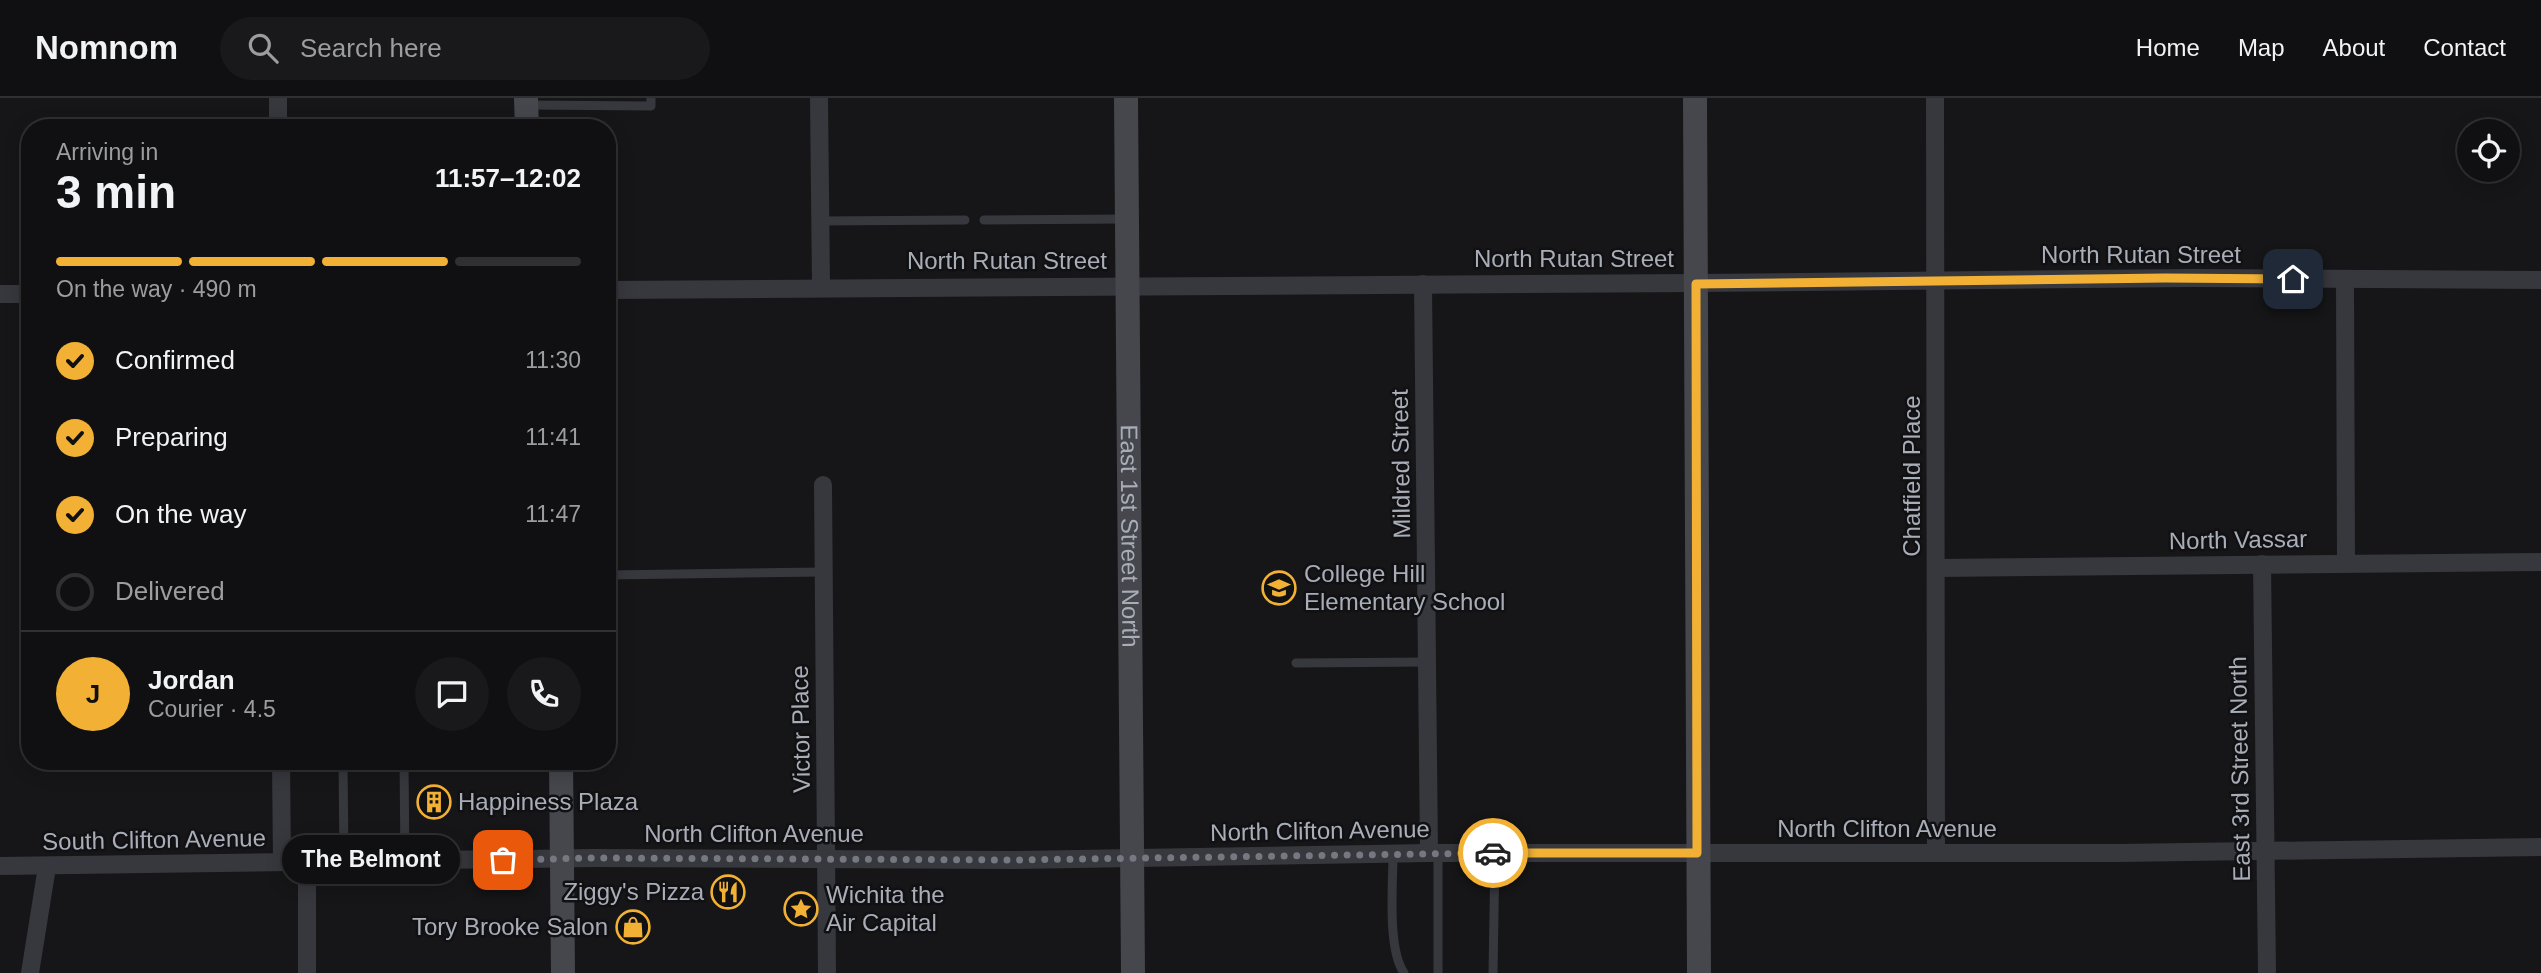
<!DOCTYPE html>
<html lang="en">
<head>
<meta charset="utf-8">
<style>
  body { margin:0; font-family:Helvetica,sans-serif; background:#19191b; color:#f1f3f6; height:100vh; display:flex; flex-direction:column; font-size:26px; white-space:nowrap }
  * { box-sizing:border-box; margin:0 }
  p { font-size:23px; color:#9c9d9f }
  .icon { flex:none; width:38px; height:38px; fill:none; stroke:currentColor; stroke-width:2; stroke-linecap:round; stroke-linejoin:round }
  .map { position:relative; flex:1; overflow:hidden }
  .drawer { position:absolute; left:21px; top:21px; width:595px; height:651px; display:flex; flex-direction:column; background:#101012; border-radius:28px; box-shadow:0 4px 18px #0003,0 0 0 2px #303032 }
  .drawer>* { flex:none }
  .fabs { position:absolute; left:2457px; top:21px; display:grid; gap:14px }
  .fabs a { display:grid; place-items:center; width:63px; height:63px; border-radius:50%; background:#101012; box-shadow:0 4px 18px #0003,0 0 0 2px #303032; font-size:35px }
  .pin { position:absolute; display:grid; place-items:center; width:60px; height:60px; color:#fff; margin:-30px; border-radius:14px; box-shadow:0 4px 10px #0006 }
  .courier { position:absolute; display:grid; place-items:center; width:70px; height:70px; margin:-35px; border:5px solid #f2b134; border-radius:50%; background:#fff; color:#222; box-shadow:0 2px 9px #0007 }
  .bubble { position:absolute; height:49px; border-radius:24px; background:#101012; box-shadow:0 4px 18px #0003,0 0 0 2px #303032; font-size:23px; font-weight:700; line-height:49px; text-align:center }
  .overview em { font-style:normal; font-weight:700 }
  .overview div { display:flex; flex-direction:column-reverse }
  .overview { display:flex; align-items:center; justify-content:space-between; height:119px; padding:0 35px }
  h1 { font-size:46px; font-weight:700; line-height:52px }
  .bar { display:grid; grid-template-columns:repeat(4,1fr); gap:10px 7px; align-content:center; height:84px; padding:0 35px }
  .bar i { height:9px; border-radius:5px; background:#303032 }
  .bar .on { background:#f2b134 }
  .bar p { grid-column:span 4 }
  .line { display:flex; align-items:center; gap:18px; padding:0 35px; border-top:2px solid #303032 }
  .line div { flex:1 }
  .round { display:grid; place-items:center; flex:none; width:74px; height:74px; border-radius:37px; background:#19191b }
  ol { padding:0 35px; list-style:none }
  li { display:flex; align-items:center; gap:21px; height:77px }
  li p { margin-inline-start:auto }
  li .icon { padding:7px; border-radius:50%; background:#f2b134; color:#111; stroke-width:4 }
  li:last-child { color:#9c9d9f }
  li i { width:38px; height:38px; border:4px solid #303032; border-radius:50% }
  header { display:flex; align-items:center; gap:42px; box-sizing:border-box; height:98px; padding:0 35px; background:#101012; border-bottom:2px solid #303032 }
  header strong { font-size:33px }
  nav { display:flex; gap:38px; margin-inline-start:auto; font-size:24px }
  .search { width:490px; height:63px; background:#19191b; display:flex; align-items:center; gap:18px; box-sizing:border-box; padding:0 24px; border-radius:38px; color:#9c9d9f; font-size:26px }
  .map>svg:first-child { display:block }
</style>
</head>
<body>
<header>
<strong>Nomnom</strong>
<div class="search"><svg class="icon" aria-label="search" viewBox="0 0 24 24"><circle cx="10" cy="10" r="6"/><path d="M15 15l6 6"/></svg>Search here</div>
<nav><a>Home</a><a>Map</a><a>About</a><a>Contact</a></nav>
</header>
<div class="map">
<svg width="2541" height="875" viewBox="0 0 2541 875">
  <rect width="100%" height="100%" fill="#161618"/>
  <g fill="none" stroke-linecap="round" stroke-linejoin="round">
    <g stroke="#37383d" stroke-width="9">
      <polyline points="528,7 651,8 651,0"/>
      <polyline points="984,122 1125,121"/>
      <polyline points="820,123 965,122"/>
      <polyline points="607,477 823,474"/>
      <polyline points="1296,565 1427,564"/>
      <polyline points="343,663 344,763"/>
      <polyline points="404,663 405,763"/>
      <path d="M1393,756c0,31 -6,94 11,119"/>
      <polyline points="1438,756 1438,875"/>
      <polyline points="1493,875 1495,755"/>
    </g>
    <g stroke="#37383d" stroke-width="18">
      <polyline points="278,0 278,30"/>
      <polyline points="819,0 821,189"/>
      <polyline points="1935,0 1936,755"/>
      <polyline points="2345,182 2346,465"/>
      <polyline points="1423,186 1429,755"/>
      <polyline points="607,192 1696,185 2190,180 2541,182"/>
      <polyline points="0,196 30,196"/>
      <polyline points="823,387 827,875"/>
      <polyline points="2262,466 2267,875"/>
      <polyline points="1936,470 2541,464"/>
      <polyline points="281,663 282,763"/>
      <polyline points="307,763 307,875"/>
      <polyline points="0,768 593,760 1012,762 1429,755 2120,755 2541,749"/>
      <polyline points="30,875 47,769"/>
    </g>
    <g stroke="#45474d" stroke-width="24">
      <polyline points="526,0 527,30"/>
      <path id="s1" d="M1126,0l7,875"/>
      <polyline points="1695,0 1699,875"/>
      <polyline points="561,663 563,875"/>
    </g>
  </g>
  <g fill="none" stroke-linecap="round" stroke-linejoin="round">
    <polyline stroke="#757880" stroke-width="7" stroke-dasharray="0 12.6" points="503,762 593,760 1012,762 1493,755"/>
    <polyline stroke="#f2b134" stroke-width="9" points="1493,755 1697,755 1696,186 2165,180 2293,181"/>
  </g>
  <defs>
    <symbol id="school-ring" viewBox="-11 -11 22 22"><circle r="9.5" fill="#111113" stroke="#f2b134" stroke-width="1.5"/><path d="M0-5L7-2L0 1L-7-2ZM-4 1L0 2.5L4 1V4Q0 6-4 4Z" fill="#f2b134"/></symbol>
    <symbol id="building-ring" viewBox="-11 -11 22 22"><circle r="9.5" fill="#111113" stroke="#f2b134" stroke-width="1.5"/><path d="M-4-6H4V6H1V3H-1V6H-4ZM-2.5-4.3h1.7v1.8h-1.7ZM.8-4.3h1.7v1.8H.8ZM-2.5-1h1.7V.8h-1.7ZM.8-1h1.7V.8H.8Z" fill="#f2b134"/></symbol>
    <symbol id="restaurant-ring" viewBox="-11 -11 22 22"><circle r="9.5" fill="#111113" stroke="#f2b134" stroke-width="1.5"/><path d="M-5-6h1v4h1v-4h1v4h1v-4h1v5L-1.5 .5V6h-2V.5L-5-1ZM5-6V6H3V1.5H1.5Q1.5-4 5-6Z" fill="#f2b134"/></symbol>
    <symbol id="sight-ring" viewBox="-11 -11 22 22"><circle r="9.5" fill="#111113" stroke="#f2b134" stroke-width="1.5"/><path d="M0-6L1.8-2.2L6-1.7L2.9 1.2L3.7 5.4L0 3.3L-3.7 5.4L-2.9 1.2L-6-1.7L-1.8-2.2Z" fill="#f2b134"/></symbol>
    <symbol id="shop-ring" viewBox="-11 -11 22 22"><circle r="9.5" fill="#111113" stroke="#f2b134" stroke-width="1.5"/><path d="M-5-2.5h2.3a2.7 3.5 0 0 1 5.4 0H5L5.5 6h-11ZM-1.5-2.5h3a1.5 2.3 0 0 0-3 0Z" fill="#f2b134"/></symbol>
  </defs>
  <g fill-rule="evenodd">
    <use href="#school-ring" x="1260" y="471" width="38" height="38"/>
    <use href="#building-ring" x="415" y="685" width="38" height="38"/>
    <use href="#restaurant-ring" x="709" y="775" width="38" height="38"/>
    <use href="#sight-ring" x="782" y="792" width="38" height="38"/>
    <use href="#shop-ring" x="614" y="810" width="38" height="38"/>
  </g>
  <g text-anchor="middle" stroke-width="5" stroke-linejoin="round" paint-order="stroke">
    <g font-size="24" fill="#a8adb8" stroke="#111113">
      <text x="2141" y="165">North Rutan Street</text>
      <text x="1574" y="169">North Rutan Street</text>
      <text x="1007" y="171">North Rutan Street</text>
      <text transform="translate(1401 366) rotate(-91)" y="8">Mildred Street</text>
      <text transform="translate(1912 378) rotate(-90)" y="8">Chatfield Place</text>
      <text dy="8" stroke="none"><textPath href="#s1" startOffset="438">East 1st Street North</textPath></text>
      <text transform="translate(2238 442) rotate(-1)" y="8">North Vassar</text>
      <text transform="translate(801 631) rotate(-91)" y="8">Victor Place</text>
      <text transform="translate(2240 671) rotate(-91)" y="8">East 3rd Street North</text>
      <text x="1887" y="739">North Clifton Avenue</text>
      <text transform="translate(1320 733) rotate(-1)" y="8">North Clifton Avenue</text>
      <text x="754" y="744">North Clifton Avenue</text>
      <text transform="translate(154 742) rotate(-1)" y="8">South Clifton Avenue</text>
    </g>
    <g font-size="24" fill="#a8adb8" stroke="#111113" text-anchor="start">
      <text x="1304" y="484">College Hill<tspan x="1304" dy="28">Elementary School</tspan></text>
      <text x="458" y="712">Happiness Plaza</text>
      <text x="704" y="802" text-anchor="end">Ziggy's Pizza</text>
      <text x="826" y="805">Wichita the<tspan x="826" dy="28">Air Capital</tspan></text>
      <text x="608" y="837" text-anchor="end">Tory Brooke Salon</text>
    </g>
  </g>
</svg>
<div class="fabs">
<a><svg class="icon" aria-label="locate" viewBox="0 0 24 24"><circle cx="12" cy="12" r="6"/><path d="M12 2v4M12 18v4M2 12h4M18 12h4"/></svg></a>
</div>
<div class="pin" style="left:503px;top:762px;background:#ea580c"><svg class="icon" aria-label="bag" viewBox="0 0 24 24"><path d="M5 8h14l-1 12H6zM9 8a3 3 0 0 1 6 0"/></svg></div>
<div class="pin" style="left:2293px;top:181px;background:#1f2937"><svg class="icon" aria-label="home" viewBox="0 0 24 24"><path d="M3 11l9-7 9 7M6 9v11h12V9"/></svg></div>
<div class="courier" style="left:1493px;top:755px"><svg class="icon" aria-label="car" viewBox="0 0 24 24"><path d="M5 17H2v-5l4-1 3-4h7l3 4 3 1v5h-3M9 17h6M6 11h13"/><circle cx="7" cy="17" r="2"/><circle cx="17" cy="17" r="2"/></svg></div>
<div class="bubble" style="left:282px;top:737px;width:178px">The Belmont</div>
<section class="drawer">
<div class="overview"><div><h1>3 min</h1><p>Arriving in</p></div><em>11:57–12:02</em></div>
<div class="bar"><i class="on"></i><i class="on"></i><i class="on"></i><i></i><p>On the way · 490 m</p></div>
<ol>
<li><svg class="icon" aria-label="check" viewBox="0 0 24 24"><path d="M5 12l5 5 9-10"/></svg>Confirmed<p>11:30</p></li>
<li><svg class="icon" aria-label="check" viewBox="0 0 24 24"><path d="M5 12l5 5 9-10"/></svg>Preparing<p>11:41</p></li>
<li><svg class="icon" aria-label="check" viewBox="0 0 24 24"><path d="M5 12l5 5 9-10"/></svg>On the way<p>11:47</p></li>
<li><i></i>Delivered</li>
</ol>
<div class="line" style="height:126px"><b class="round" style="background:#f2b134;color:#111">J</b><div><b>Jordan</b><p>Courier · 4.5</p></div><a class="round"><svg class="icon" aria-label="chat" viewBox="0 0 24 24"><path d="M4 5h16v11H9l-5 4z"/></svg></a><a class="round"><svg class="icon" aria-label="phone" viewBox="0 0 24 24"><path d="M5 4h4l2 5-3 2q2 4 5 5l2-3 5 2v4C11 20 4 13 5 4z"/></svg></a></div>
</section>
</div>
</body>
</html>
